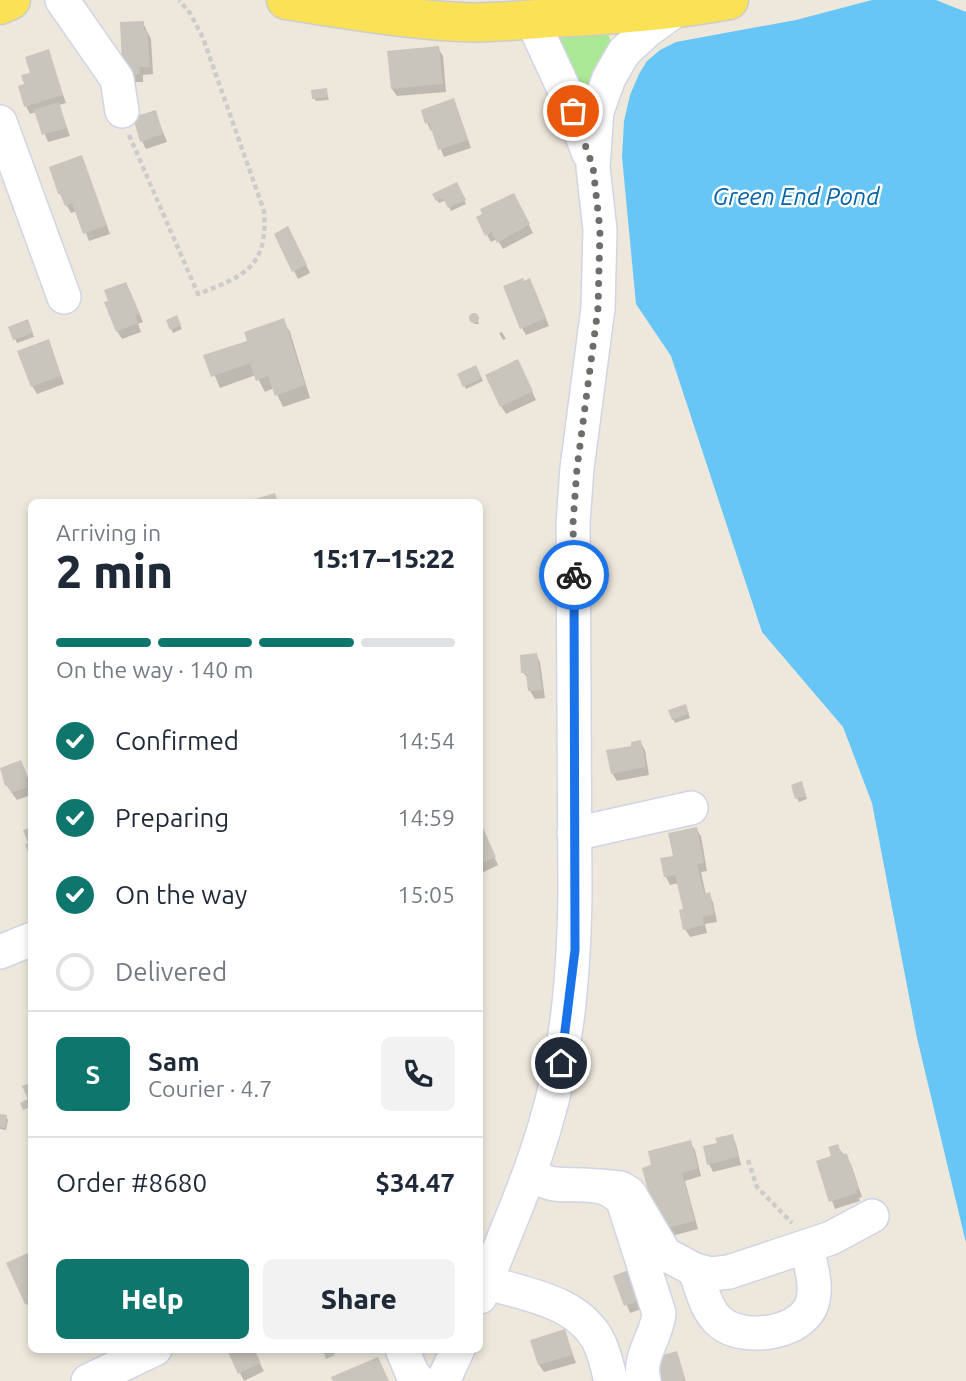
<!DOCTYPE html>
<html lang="en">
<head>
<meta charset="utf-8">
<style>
  body { margin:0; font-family:Ubuntu,sans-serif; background:#f2f2f3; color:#1f2937; height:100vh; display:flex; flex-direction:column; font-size:26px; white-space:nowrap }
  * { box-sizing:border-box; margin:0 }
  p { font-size:23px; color:#747a83 }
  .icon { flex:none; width:38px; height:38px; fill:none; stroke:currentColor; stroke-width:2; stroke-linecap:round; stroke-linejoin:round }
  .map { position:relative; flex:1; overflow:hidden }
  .drawer { position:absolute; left:28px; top:499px; width:455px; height:854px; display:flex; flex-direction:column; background:#fff; border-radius:10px; box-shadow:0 4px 10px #0003 }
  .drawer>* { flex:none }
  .pin { position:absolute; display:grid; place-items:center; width:60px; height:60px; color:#fff; margin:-30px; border:4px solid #fff; border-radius:50%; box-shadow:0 2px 7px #0007 }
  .courier { position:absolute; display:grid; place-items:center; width:70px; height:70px; margin:-35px; border:5px solid #1a73e8; border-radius:50%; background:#fff; color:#222; box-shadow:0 2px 9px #0007 }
  .summary em { font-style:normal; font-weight:800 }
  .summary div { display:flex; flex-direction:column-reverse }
  .summary { display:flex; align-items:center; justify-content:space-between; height:119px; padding:0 28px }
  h1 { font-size:46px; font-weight:800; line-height:52px }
  .bar { display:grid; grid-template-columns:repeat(4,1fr); gap:10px 7px; align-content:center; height:84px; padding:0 28px }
  .bar i { height:9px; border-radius:5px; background:#e0e1e3 }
  .bar .selected { background:#0f766e }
  .bar p { grid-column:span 4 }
  .line { display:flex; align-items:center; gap:18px; padding:0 28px; border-top:2px solid #e0e1e3 }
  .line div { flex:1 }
  .round { display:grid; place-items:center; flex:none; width:74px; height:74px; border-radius:10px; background:#f2f2f3 }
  ol { padding:0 28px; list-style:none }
  li { display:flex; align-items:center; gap:21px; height:77px }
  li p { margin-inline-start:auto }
  li .icon { padding:7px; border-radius:50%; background:#0f766e; color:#fff; stroke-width:4 }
  li:last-child { color:#747a83 }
  li i { width:38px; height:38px; border:4px solid #e0e1e3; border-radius:50% }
  .primary-button { display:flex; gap:14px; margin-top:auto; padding:14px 28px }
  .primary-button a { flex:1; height:80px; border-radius:10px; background:#0f766e; color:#fff; font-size:28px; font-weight:800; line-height:80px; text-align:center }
  .primary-button a+a { background:#f2f2f3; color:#1f2937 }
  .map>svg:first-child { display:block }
</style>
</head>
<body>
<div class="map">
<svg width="966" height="1381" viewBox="0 0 966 1381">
  <rect width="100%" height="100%" fill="#eee8dc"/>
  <polygon fill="#abe895" points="606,30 611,41 610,49 583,95 551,32"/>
  <polygon fill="#68c6f7" points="872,0 936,0 966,12 966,1243 917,1038 872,803 843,727 762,632 671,356 636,304 622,157 624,121 630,95 639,74 647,61 660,50 676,42 796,20"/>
  <g fill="#0003">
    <polygon points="143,23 151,39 153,74 143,75 143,82 133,82 129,76"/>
    <polygon points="438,48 443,56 446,92 397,96 392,89"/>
    <polygon points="48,52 66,103 59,105 70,136 48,142 36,112 30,114 26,106 26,85"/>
    <polygon points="326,90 329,100 316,101 314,98"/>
    <polygon points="457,108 471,148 444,157 433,130 431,131 427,123"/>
    <polygon points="155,112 167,142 146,149 142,141"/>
    <polygon points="81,157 110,234 89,241 77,211 71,213 60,194"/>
    <polygon points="456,184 466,204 451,211 446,200 439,203 434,195"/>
    <polygon points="518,203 533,233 503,249 497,239 491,242 487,235"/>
    <polygon points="292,236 310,273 298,279 294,271"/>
    <polygon points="534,288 549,326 526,335 522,328"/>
    <polygon points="130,292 143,322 138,324 141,332 122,339 117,331"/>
    <polygon points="472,316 477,316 479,324 474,324"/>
    <polygon points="176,317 182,329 173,333 168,321"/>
    <polygon points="283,320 290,332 310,398 283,407 274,388 265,392 256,375 220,388 206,356 250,342"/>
    <polygon points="29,325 34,337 17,343 10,328"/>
    <polygon points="502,332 506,339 503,340 499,333"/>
    <polygon points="49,341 64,384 37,394 32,386"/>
    <polygon points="475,367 483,381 466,389 459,375"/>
    <polygon points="522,369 536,400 506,414 501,406"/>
    <polygon points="536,654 540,662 545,698 535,699 530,691 529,680 523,672"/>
    <polygon points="687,709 690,718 675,723 673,719"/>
    <polygon points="640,742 645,750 649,775 617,781 612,773 633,747"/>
    <polygon points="1,769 24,770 31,786 28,787 31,795 17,800 7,786"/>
    <polygon points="803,787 807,799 799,802 797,798"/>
    <polygon points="696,829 701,836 707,871 701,872 706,895 709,894 713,902 717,922 705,924 707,933 690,937 685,929 685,911 679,883 670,885 666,877 662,860 675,857"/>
    <polygon points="482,830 498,865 480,874 480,831"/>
    <polygon points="0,1115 6,1117 8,1120 6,1130 0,1129"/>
    <polygon points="732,1136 736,1144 741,1165 713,1172 709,1164 719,1144"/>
    <polygon points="690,1142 695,1150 701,1176 685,1181 698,1229 664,1238 653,1167"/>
    <polygon points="837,1146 851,1164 862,1197 859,1198 860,1201 835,1209 818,1162 834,1157"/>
    <polygon points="616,1277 650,1306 630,1313"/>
    <polygon points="564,1331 576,1363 544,1372 539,1365"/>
    <polygon points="233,1349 252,1349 264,1371 244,1381 229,1351"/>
  </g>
  <g fill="#c9c5bc">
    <polygon points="144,21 144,30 147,30 150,67 139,67 140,74 127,75 122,68 120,22"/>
    <polygon points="439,46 443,84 391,89 387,51"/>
    <polygon points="49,49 63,95 24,107 18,86 24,84 21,75 30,73 25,57"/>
    <polygon points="327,88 328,97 312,99 311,90"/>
    <polygon points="454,98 468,140 438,150 429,122 425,124 421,110"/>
    <polygon points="59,102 67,128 42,135 34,110"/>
    <polygon points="156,110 163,134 140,142 133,117"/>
    <polygon points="82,155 107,225 83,234 72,203 65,206 60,194 58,194 49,167"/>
    <polygon points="457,182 466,200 448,208 443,198 436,201 432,194"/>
    <polygon points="514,193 530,224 497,243 491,232 485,236 476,217 482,214 480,209"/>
    <polygon points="288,226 307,265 292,272 274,234"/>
    <polygon points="523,278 524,281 530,278 546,318 520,329 503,286"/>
    <polygon points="126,282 140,314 135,315 138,323 116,332 104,302 108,301 104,290"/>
    <circle cx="474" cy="318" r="5"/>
    <polygon points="177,315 181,325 170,330 166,320"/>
    <polygon points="284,318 305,385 275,396 268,376 256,381 250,363 211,377 203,355 247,341 244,332"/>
    <polygon points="28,319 33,333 13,340 8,327"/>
    <polygon points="49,339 61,376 31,387 17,351"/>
    <polygon points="518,359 533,391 500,407 485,375"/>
    <polygon points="476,365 482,378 463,387 457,374"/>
    <polygon points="275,493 278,502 246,502"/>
    <polygon points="537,653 542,690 528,691 526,673 521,673 520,655"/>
    <polygon points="686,704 689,714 672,720 668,710"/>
    <polygon points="641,740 646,767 611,774 606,750 631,746 631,742"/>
    <polygon points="21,760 28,777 25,779 28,787 11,793 8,785 5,786 0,768"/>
    <polygon points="802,781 806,796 795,799 791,785"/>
    <polygon points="32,827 32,861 31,861 25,844 28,843 23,830"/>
    <polygon points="697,827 704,863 697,864 704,894 710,892 714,914 702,917 704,925 683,930 679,910 683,909 675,875 664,877 660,858 673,856 668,833"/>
    <polygon points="483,828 496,857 480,864 480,829"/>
    <polygon points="32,1082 32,1106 23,1110 20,1103 28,1099 22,1086"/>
    <polygon points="0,1114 7,1115 5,1128 0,1127"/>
    <polygon points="733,1134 738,1157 707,1165 703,1146 717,1143 715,1138"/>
    <polygon points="691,1140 698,1168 682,1173 695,1221 658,1230 642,1168 651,1165 648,1151"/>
    <polygon points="838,1144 841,1153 847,1154 859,1189 856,1190 857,1193 829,1202 816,1161 831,1156 828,1147"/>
    <polygon points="32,1251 32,1306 25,1304 6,1263"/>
    <polygon points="636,1267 647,1298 624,1306 613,1276"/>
    <polygon points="565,1329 573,1355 538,1365 530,1340"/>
    <polygon points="254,1349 261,1363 238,1374 227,1350"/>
    <polygon points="327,1349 332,1349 335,1355 326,1359 323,1351"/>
    <polygon points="677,1351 686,1381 659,1381 652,1358"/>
    <polygon points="378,1357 389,1381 333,1381 331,1377"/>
  </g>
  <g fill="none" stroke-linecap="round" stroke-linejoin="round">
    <defs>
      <g id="minor">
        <polyline points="62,0 117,79 122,111"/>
        <polyline points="532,20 563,87 589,154"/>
        <polyline points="0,122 64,297"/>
        <polyline points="574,834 691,808"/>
        <polyline points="0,952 32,939"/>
        <path d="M529,1175c8,3 17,8 26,9 26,3 50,-5 68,17l36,112c-2,25 -22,43 -15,68"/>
        <polyline points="600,1186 620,1188 629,1193 665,1254 695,1270 711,1274 729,1272 831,1238 872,1216"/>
        <path d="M695,1270c6,17 11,41 26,53 23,19 85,11 92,-23 4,-17 -3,-36 -6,-53"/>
        <path d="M485,1282c42,13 95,19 115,62 5,12 8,25 11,37"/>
        <path d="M480,1297c22,-57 48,-113 65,-171 23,-76 29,-155 30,-234l-2,-369 4,-55 21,-160 2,-78 -7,-63 4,-56 12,-33 15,-26 24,-22 32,-23"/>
        <polyline points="402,1349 412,1373 419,1381"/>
        <polyline points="88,1381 155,1349"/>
        <polyline points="443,1381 458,1349"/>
      </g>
      <g id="major">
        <path d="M286,0c58,9 115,19 174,22 30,2 60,-2 90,-4 60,-3 120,-7 179,-18"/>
        <polyline points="0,5 11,0"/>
      </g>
    </defs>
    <use href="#minor" stroke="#d1d4e5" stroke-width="36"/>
    <use href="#major" stroke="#ccc" stroke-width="41"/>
    <g stroke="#ccc" stroke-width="4.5" stroke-dasharray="5 3.5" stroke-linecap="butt">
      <path d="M129,135l69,159c47,-18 70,-27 66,-83l-61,-173 -13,-25 -11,-13"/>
      <polyline points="748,1160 757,1187 792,1223"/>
    </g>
    <use href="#minor" stroke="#fff" stroke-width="33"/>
    <use href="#major" stroke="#fae155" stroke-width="38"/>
  </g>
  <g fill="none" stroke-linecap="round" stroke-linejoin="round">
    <polyline stroke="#6f6d69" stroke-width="7" stroke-dasharray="0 12.6" points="573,111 593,167 600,230 598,308 577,468 573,523 574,575"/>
    <polyline stroke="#1a73e8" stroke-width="9" points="561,1063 575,950 574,575"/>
  </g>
  <g text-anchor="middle" stroke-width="5" stroke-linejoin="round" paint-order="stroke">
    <g font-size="24" font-style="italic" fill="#0462a6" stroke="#fff">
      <text x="796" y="205">Green End Pond</text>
    </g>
  </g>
</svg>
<div class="pin" style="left:573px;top:111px;background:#ea580c"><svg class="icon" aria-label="bag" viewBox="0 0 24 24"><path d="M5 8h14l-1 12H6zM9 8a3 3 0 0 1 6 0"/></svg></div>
<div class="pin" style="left:561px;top:1063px;background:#1f2937"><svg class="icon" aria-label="home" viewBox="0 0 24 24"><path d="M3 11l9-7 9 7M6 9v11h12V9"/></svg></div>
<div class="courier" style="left:574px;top:575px"><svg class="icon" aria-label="bike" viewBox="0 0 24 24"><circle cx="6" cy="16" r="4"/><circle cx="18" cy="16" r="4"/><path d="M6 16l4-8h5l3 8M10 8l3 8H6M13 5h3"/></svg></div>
<section class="drawer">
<div class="summary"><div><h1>2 min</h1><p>Arriving in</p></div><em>15:17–15:22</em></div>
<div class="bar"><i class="selected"></i><i class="selected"></i><i class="selected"></i><i></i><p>On the way · 140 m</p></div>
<ol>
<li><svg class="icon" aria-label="check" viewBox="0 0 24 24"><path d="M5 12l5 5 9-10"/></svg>Confirmed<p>14:54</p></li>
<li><svg class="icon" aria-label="check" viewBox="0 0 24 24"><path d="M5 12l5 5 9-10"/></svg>Preparing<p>14:59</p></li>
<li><svg class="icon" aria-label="check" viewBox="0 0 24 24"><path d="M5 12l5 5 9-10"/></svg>On the way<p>15:05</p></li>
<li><i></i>Delivered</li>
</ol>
<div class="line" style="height:126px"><b class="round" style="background:#0f766e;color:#fff">S</b><div><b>Sam</b><p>Courier · 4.7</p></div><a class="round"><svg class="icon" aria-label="phone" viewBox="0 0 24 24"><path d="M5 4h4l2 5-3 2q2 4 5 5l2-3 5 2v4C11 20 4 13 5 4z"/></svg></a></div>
<div class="line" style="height:91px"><div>Order #8680</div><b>$34.47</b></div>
<div class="primary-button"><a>Help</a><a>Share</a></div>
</section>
</div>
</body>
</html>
